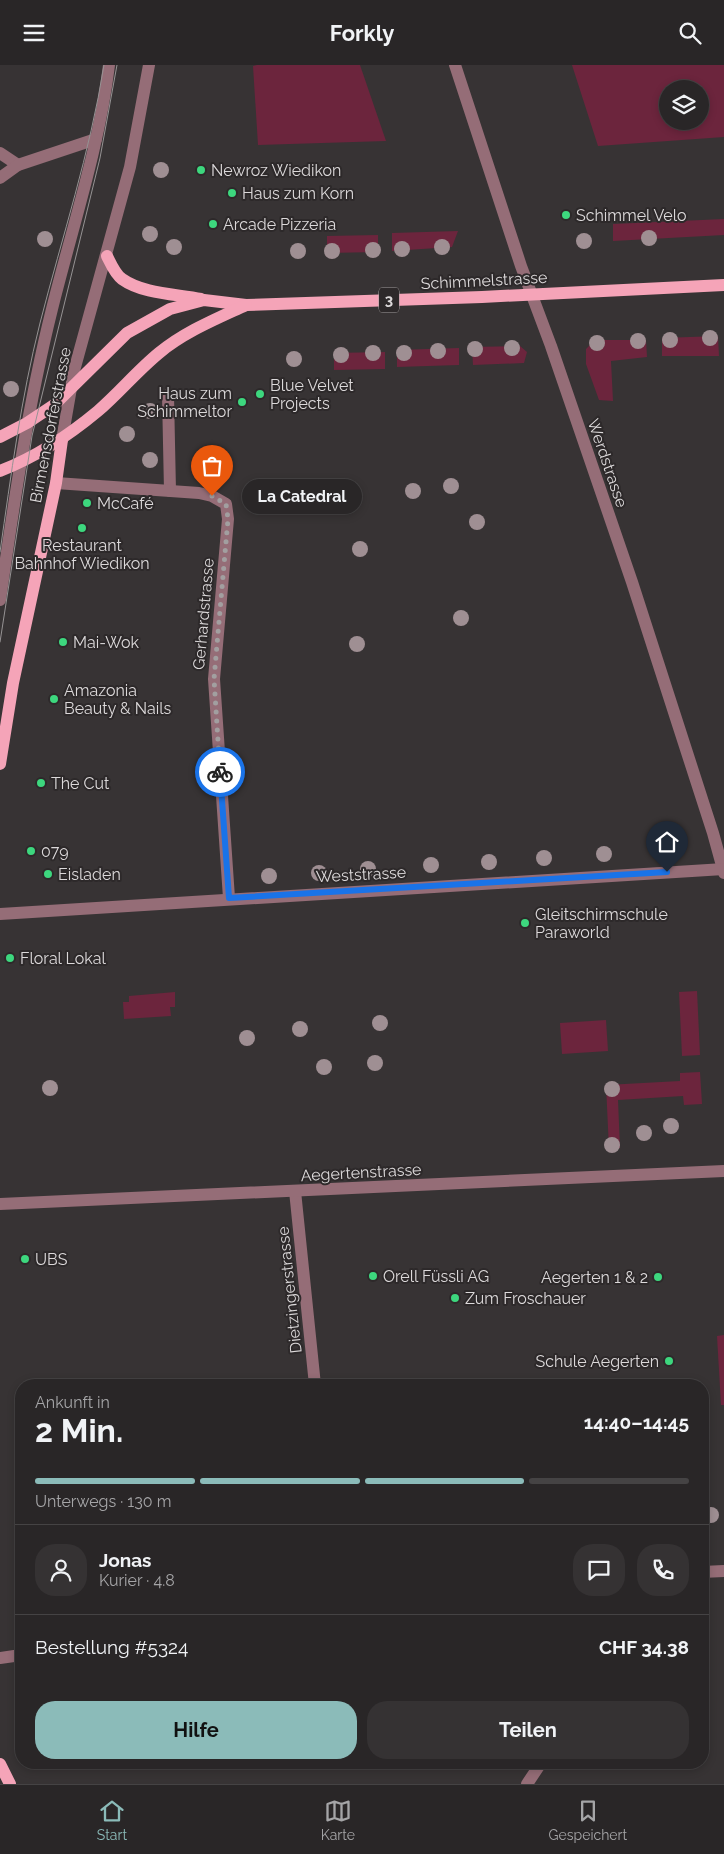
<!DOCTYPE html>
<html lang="de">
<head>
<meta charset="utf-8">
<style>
  body { margin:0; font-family:Raleway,sans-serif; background:#353233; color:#f1f3f6; height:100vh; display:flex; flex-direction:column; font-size:19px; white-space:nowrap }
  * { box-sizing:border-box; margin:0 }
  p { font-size:16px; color:#a5a5a7 }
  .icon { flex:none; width:28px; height:28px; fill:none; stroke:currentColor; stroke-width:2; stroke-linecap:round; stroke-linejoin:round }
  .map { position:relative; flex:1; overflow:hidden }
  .details { position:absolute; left:15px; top:1314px; width:694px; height:390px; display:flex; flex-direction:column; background:#292627; border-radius:20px; box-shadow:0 2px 8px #0003,0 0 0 1px #454344 }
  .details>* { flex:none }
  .controls { position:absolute; left:659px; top:15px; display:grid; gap:10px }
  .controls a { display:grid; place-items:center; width:50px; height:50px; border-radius:50%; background:#292627; box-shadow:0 2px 8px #0003,0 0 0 1px #454344; font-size:25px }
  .pin { position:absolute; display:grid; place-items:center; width:42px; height:42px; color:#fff; margin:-51px -21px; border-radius:50% 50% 50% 0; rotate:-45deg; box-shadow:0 0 5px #0007 }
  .pin .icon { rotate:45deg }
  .courier { position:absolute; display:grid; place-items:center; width:50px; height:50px; margin:-25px; border:4px solid #1a73e8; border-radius:50%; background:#fff; color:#222; box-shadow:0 1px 6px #0007 }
  .bubble { position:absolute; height:35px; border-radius:18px; background:#292627; box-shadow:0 2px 8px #0003,0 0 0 1px #454344; font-size:16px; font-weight:700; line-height:35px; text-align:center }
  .headline em { font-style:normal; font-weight:700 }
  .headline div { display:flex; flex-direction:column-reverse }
  .headline { display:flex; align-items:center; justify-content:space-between; height:85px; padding:0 20px }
  h1 { font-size:32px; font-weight:700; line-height:38px }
  .bar { display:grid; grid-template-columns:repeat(4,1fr); gap:8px 5px; align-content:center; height:60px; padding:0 20px }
  .bar i { height:6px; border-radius:4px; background:#454344 }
  .bar .selected { background:#8bbbb9 }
  .bar p { grid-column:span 4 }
  .line { display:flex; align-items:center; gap:12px; padding:0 20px; border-top:1px solid #454344 }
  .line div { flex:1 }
  .round { display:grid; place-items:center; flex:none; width:52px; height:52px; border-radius:20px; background:#353233 }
  .primary-button { display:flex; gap:10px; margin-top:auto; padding:10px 20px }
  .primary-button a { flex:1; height:58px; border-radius:20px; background:#8bbbb9; color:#111; font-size:20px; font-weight:700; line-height:58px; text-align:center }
  .primary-button a+a { background:#353233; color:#f1f3f6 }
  header { display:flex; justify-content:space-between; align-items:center; height:65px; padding:0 20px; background:#292627; font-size:22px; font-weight:700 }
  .dock { display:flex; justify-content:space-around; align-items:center; height:70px; border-top:1px solid #454344; background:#292627; font-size:14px; color:#a5a5a7 }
  .dock a { display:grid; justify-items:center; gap:2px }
  .dock .selected { color:#8bbbb9 }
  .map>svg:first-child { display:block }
</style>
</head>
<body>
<header><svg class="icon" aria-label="menu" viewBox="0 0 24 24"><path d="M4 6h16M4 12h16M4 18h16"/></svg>Forkly<svg class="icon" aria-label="search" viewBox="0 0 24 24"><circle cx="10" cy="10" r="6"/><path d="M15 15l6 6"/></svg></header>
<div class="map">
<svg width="724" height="1719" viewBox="0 0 724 1719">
  <rect width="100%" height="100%" fill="#373334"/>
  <g fill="#6c253d" fill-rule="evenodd">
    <polygon points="257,0 360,0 386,76 258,80 253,1"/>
    <path d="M572,0h152v72l-126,9zM668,24h32v32h-32z"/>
    <polygon points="724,154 724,170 613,176 613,159"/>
    <polygon points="458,166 452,182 392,186 392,168"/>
    <polygon points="378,170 378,187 327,188 327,171"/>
    <polygon points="718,271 719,291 662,291 662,273"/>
    <polygon points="595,275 646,275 647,292 611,296 613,336 599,335 586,299 586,284"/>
    <polygon points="520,281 527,287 524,298 473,300 472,282"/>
    <polygon points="459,283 459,300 397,302 397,285"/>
    <polygon points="385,287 385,304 334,305 334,288"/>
    <polygon points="697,926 700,990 682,991 679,927"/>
    <polygon points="175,927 175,942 170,942 171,951 124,954 123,937 129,937 129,931"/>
    <polygon points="606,955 608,986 562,989 560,958"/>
    <polygon points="700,1007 702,1039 684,1040 683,1031 618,1035 620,1083 609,1084 606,1020 680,1016 680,1008"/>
    <polygon points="724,1270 724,1340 721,1340 717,1271"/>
  </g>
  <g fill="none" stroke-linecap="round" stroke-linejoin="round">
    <g stroke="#956d77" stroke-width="12">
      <polyline points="455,0 521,201 551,281 632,517 713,768 724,808"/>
      <polyline points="0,88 18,100"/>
      <polyline points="0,113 18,100 96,74"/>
      <polyline points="168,330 170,426"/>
      <polyline points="62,375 74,306 130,102 149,0"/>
      <polyline points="56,418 199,428 212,431 226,439 228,454 214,614 229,833"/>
      <path d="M0,535c14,-98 28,-195 52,-291 20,-81 47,-161 57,-244"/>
      <polyline points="0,849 724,804"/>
      <polyline points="295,1126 315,1320"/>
      <polyline points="0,1139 724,1106"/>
      <polyline points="702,1507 724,1506"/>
      <polyline points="0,1593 21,1590"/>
      <polyline points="527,1719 541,1698"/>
    </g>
    <g stroke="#f5a4b8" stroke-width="12">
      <path d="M107,191c4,8 8,18 15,23 21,15 54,15 79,20"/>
      <polyline points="0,372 27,358 54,340 127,268 170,244 204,235 246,240 482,232 724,220"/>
      <path d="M0,406c36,-14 68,-35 98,-60 21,-18 39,-40 61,-58 25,-21 57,-34 87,-48"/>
      <polyline points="0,699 13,618 56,418 62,375"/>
      <polyline points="0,1699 10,1719"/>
    </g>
    <g stroke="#969394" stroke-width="1">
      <path d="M0,487c11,-77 21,-154 40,-229 22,-86 50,-170 64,-258"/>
      <polyline points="0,577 32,371 100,93 117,0"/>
    </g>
  </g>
  <g fill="#9f8f93">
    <circle cx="161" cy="105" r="8"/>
    <circle cx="150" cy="169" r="8"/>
    <circle cx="649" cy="173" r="8"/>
    <circle cx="45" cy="174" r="8"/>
    <circle cx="584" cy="176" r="8"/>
    <circle cx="174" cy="182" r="8"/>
    <circle cx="442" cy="182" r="8"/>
    <circle cx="402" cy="184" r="8"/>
    <circle cx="373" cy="185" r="8"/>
    <circle cx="298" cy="186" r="8"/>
    <circle cx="332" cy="186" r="8"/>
    <circle cx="710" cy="273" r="8"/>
    <circle cx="670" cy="275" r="8"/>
    <circle cx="638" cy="276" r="8"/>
    <circle cx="597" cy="278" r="8"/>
    <circle cx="512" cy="283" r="8"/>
    <circle cx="475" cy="284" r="8"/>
    <circle cx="438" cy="286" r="8"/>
    <circle cx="373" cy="288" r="8"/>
    <circle cx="404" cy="288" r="8"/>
    <circle cx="341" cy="290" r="8"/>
    <circle cx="294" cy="294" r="8"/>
    <circle cx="11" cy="324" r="8"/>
    <circle cx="150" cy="346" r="8"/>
    <circle cx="127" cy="369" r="8"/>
    <circle cx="150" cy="395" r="8"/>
    <circle cx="451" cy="421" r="8"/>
    <circle cx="413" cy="426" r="8"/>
    <circle cx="352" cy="427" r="8"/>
    <circle cx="477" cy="457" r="8"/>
    <circle cx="360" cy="484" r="8"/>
    <circle cx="461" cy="553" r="8"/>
    <circle cx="357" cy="579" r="8"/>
    <circle cx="663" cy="785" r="8"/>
    <circle cx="604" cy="789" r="8"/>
    <circle cx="544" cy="793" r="8"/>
    <circle cx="489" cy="797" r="8"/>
    <circle cx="431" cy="800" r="8"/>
    <circle cx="368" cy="804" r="8"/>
    <circle cx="319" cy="808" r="8"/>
    <circle cx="269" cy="811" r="8"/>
    <circle cx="380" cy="958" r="8"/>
    <circle cx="300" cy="964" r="8"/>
    <circle cx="247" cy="973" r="8"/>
    <circle cx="375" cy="998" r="8"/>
    <circle cx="324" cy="1002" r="8"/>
    <circle cx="50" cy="1023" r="8"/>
    <circle cx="612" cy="1024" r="8"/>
    <circle cx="671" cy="1061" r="8"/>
    <circle cx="644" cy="1068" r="8"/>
    <circle cx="612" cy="1080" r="8"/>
    <circle cx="711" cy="1450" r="8"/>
  </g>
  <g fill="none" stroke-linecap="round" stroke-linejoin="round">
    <polyline stroke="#a29fa0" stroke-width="5" stroke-dasharray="0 9" points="212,431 226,439 228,454 214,614 220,707"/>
    <polyline stroke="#1a73e8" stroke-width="6" points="220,707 229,833 667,807"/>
  </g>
  <g fill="#3dd77e" stroke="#2d292a" stroke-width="2">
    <circle cx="201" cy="105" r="5"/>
    <circle cx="232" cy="128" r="5"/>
    <circle cx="566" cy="150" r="5"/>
    <circle cx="213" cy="159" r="5"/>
    <circle cx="260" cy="329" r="5"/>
    <circle cx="242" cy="337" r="5"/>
    <circle cx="87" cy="438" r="5"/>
    <circle cx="82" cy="463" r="5"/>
    <circle cx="63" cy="577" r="5"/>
    <circle cx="54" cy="634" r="5"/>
    <circle cx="41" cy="718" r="5"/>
    <circle cx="31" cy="786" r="5"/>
    <circle cx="48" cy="809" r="5"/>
    <circle cx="525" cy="858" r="5"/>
    <circle cx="10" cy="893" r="5"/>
    <circle cx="25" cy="1194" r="5"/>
    <circle cx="373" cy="1211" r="5"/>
    <circle cx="658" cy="1212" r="5"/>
    <circle cx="455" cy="1233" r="5"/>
    <circle cx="669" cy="1296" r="5"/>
  </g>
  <g text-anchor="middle" stroke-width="4" stroke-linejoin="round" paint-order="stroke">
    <rect fill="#2d292a" stroke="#a8a4a5" stroke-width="1" x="379" y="222.5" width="20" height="25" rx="4"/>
    <g font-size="15" font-weight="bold" fill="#dcd9da">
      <text x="389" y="240">3</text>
    </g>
    <g font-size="16" fill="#dcd9da" stroke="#2d292a" text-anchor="start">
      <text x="211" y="111">Newroz Wiedikon</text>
      <text x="242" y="134">Haus zum Korn</text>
      <text x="576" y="156">Schimmel Velo</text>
      <text x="223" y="165">Arcade Pizzeria</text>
      <text x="270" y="326">Blue Velvet<tspan x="270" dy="18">Projects</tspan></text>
      <text x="232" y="334" text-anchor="end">Haus zum<tspan x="232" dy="18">Schimmeltor</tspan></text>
      <text x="97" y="444">McCafé</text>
      <text x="82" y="486" text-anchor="middle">Restaurant<tspan x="82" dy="18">Bahnhof Wiedikon</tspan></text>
      <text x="73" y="583">Mai-Wok</text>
      <text x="64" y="631">Amazonia<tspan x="64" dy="18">Beauty &amp; Nails</tspan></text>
      <text x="51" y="724">The Cut</text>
      <text x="41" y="792">079</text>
      <text x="58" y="815">Eisladen</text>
      <text x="535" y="855">Gleitschirmschule<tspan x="535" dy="18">Paraworld</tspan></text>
      <text x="20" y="899">Floral Lokal</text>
      <text x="35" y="1200">UBS</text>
      <text x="383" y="1217">Orell Füssli AG</text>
      <text x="648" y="1218" text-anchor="end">Aegerten 1 &amp; 2</text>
      <text x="465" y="1239">Zum Froschauer</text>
      <text x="659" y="1302" text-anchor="end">Schule Aegerten</text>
    </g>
    <g font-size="16" fill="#dcd9da" stroke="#2d292a">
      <text transform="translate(484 215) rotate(-3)" y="6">Schimmelstrasse</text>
      <text transform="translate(50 360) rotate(-79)" y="6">Birmensdorferstrasse</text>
      <text transform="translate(608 398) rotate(71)" y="6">Werdstrasse</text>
      <text transform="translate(203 549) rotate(-85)" y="6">Gerhardstrasse</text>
      <text transform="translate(361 809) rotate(-3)" y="6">Weststrasse</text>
      <text transform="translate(361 1107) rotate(-3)" y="6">Aegertenstrasse</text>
      <text transform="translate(289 1225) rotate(-96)" y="6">Dietzingerstrasse</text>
    </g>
  </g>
</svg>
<div class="controls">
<a><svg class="icon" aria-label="layers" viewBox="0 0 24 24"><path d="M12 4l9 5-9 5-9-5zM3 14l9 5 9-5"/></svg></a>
</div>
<div class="pin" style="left:212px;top:431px;background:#ea580c"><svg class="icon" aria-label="bag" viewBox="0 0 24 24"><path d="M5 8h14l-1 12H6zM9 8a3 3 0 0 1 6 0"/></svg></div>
<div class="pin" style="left:667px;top:807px;background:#1f2937"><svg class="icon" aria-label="home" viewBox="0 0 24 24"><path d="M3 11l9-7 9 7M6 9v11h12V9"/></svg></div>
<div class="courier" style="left:220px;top:707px"><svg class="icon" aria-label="bike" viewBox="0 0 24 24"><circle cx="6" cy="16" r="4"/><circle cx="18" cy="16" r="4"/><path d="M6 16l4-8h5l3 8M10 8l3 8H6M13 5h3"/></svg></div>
<div class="bubble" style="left:242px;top:414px;width:120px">La Catedral</div>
<section class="details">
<div class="headline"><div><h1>2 Min.</h1><p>Ankunft in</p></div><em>14:40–14:45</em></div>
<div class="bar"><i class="selected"></i><i class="selected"></i><i class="selected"></i><i></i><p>Unterwegs · 130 m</p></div>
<div class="line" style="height:90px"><a class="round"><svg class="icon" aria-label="person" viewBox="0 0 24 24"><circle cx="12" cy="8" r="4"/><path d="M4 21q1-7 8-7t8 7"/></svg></a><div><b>Jonas</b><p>Kurier · 4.8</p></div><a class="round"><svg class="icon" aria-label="chat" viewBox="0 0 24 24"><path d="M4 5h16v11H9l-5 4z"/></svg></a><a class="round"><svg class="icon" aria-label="phone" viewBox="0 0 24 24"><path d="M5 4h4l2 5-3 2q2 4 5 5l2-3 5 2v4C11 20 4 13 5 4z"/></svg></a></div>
<div class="line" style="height:65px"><div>Bestellung #5324</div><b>CHF 34.38</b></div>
<div class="primary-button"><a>Hilfe</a><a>Teilen</a></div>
</section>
</div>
<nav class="dock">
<a class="selected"><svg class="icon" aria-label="home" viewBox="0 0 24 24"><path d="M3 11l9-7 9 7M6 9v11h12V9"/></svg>Start</a>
<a><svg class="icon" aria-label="map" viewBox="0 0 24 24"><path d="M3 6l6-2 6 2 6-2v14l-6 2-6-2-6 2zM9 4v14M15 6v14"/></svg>Karte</a>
<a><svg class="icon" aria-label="saved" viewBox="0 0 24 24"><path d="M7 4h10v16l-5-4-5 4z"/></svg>Gespeichert</a>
</nav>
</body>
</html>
